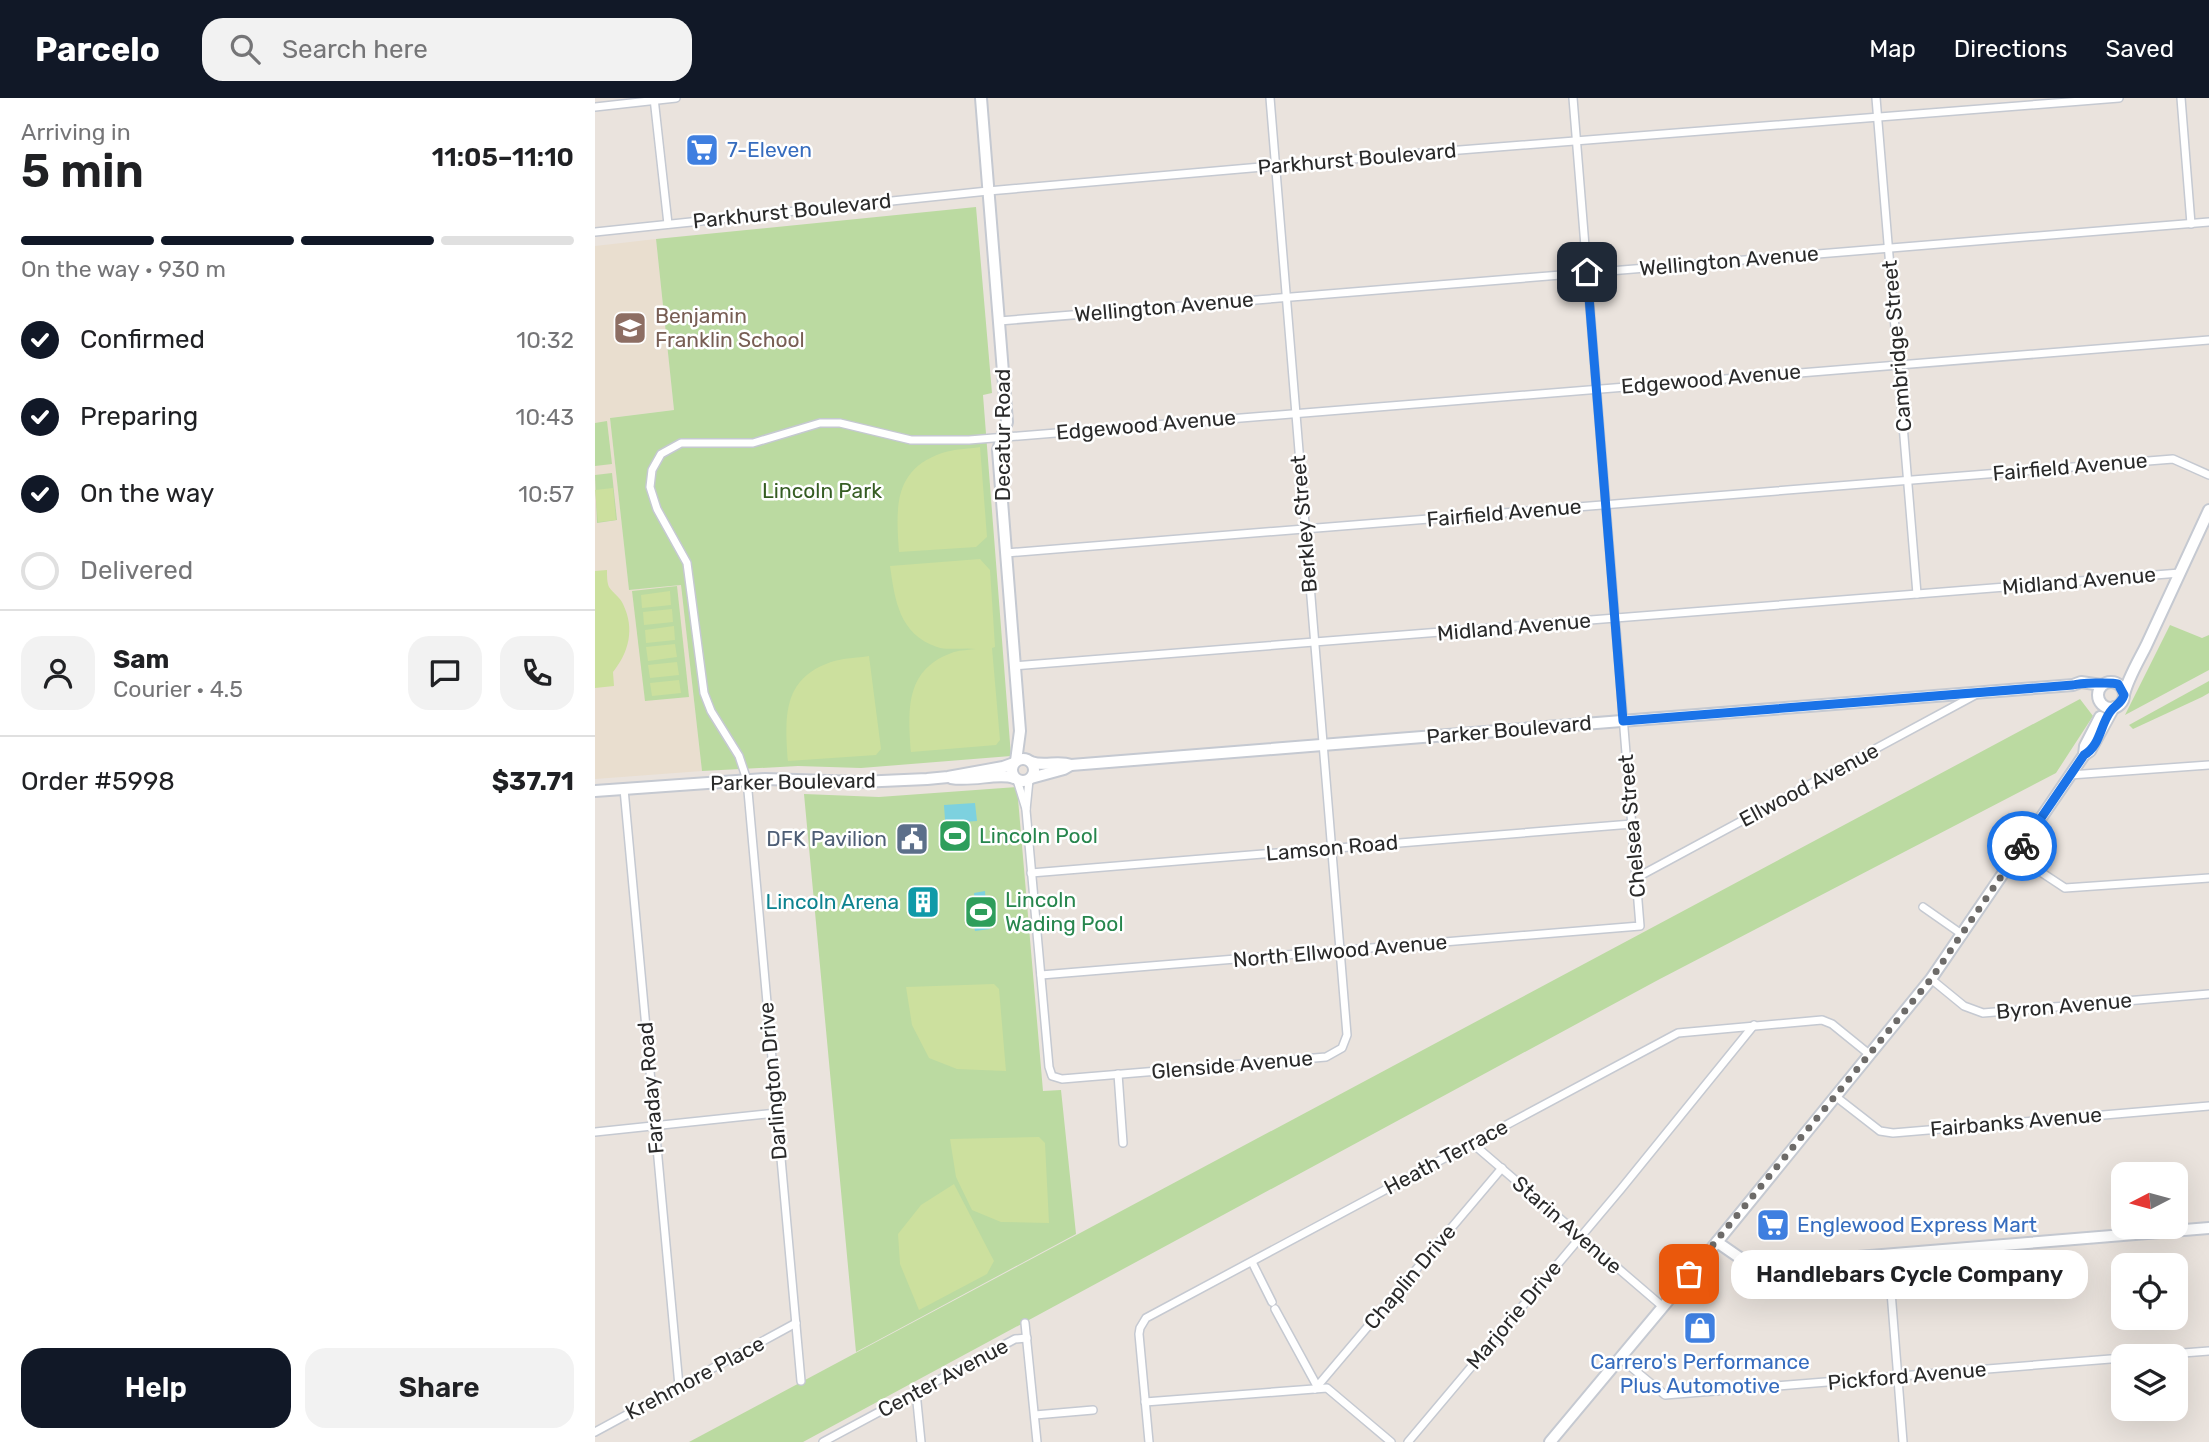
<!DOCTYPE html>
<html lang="en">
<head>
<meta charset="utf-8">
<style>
  body { margin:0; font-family:Rubik,sans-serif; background:#f2f2f2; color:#202124; height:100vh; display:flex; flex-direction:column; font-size:26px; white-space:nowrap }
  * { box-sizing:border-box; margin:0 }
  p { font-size:23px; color:#757577 }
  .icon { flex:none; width:38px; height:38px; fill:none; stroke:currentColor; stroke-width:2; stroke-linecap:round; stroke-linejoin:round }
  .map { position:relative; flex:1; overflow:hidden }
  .panel { display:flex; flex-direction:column; background:#fff; width:595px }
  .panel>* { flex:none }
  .needle { width:46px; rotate:264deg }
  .tools { position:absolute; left:1516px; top:1064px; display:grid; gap:14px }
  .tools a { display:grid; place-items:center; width:77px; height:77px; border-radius:14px; background:#fff; box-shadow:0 7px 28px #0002; font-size:35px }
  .pin { position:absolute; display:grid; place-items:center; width:60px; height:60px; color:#fff; margin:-30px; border-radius:14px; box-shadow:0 4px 10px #0006 }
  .courier { position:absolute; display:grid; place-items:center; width:70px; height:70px; margin:-35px; border:5px solid #1a73e8; border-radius:50%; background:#fff; color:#222; box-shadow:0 2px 9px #0007 }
  .bubble { position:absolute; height:49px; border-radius:21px; background:#fff; box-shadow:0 7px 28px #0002; font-size:23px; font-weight:600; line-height:49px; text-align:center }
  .head em { font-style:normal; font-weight:600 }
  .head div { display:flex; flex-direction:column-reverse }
  .head { display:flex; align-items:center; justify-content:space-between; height:119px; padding:0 21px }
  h1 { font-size:46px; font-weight:600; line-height:52px }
  .bar { display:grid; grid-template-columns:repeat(4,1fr); gap:10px 7px; align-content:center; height:84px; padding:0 21px }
  .bar i { height:9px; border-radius:5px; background:#e0e0e0 }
  .bar .active { background:#111827 }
  .bar p { grid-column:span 4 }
  .line { display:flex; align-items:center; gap:18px; padding:0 21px; border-top:2px solid #e0e0e0 }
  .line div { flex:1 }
  .round { display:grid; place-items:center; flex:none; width:74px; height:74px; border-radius:21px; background:#f2f2f2 }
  ol { padding:0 21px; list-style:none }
  li { display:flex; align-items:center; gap:21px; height:77px }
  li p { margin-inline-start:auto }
  li .icon { padding:7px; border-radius:50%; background:#111827; color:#fff; stroke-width:4 }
  li:last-child { color:#757577 }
  li i { width:38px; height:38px; border:4px solid #e0e0e0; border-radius:50% }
  .cta { display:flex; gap:14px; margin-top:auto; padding:14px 21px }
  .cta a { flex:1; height:80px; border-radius:21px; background:#111827; color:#fff; font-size:28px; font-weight:600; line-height:80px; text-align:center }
  .cta a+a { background:#f2f2f2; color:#202124 }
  header { display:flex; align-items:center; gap:42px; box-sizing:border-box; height:98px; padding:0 35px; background:#111827; color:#fff }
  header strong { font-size:33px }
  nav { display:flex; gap:38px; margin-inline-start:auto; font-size:24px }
  .search { width:490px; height:63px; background:#f2f2f2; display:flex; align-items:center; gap:18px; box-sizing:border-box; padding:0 24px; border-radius:21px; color:#757577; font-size:26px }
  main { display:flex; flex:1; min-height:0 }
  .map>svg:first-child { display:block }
</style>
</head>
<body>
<header>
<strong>Parcelo</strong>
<div class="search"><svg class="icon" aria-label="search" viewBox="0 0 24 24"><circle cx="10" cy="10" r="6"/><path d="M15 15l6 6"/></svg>Search here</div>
<nav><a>Map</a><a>Directions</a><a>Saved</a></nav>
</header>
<main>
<section class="panel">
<div class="head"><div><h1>5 min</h1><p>Arriving in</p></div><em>11:05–11:10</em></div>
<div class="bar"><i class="active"></i><i class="active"></i><i class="active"></i><i></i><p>On the way · 930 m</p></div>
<ol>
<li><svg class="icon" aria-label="check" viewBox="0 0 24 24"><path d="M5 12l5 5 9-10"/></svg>Confirmed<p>10:32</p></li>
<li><svg class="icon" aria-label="check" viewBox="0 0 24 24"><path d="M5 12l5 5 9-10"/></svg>Preparing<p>10:43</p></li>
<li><svg class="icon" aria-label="check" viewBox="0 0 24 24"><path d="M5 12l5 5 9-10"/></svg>On the way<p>10:57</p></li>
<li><i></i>Delivered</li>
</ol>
<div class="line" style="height:126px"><a class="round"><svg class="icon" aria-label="person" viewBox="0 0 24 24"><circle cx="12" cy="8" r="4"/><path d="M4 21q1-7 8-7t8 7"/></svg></a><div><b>Sam</b><p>Courier · 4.5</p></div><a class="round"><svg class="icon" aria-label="chat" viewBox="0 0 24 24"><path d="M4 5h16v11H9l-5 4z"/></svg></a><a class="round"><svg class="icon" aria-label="phone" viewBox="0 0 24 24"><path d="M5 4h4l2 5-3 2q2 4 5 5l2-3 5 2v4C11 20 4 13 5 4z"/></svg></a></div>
<div class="line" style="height:91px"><div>Order #5998</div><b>$37.71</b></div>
<div class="cta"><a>Help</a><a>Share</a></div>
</section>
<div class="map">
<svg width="1614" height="1344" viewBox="0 0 1614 1344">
  <rect width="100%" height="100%" fill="#eae3dd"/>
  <polygon fill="#e9decf" points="61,141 79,312 15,320 34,492 86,487 107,673 0,681 0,148"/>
  <g fill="#bbdaa1">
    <polygon points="381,109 397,295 388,297 416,658 266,670 203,668 107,673 86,487 34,492 15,320 79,312 61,141"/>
    <polygon points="12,323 17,366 0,368 0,325"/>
    <polygon points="17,375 22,422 2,425 0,377"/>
    <polygon points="82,488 94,599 50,603 37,493"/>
    <polygon points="1575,527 1607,540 1614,537 1614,572 1530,617"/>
    <polygon points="1614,583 1614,595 1607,599 1538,631 1534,627"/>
    <polygon points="1485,601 1498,618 1461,675 1063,882 208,1344 94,1344"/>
    <polygon points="422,689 448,993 466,992 481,1136 261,1254 209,696 284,699"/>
  </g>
  <g fill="#cce09e">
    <path d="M385,349l7,90 -11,10 -77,5c-3,-44 -6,-82 43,-99 12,-4 26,-4 38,-6z"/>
    <polygon points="18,390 21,422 3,424 0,392"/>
    <path d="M385,461l10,11 5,77 -3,1 8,92 -4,5 -85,7c-3,-44 -6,-83 43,-100 7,-2 15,-2 22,-3 -12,-2 -28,2 -39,-2 -38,-13 -42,-47 -47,-81z"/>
    <path d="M12,472c0,5 0,13 2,17 4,6 11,10 14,17 12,25 6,48 -10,68l1,14 -19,2v-117z"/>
    <polygon points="75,493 76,507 47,510 46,497"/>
    <polygon points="77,511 78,524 49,527 48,514"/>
    <polygon points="79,528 80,542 51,545 50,532"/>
    <polygon points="80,546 82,559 53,563 51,549"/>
    <path d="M274,558l12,93 -5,6 -88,6c-3,-44 -6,-82 43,-99 12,-4 26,-4 38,-6z"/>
    <polygon points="82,564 84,577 55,580 53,567"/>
    <polygon points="84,582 86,595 57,598 55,585"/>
    <polygon points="399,886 404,891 411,973 362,971 334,960 317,927 311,889"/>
    <polygon points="444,1039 450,1045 454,1125 406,1124 377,1112 361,1079 355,1041"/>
    <polygon points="359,1086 399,1163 392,1176 324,1212 305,1166 303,1136 326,1107"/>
  </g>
  <g fill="#7dd1df">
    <polygon points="380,705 382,723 369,724 371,751 352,752 349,707"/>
    <polygon points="390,793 391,806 396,812 395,831 380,833 377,815 380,806 379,795"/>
  </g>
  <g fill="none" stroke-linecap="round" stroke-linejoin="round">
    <defs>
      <g id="street">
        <polyline points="59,0 73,126"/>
        <polyline points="1281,0 1322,496"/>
        <polyline points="1586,0 1596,126"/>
        <polyline points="0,9 81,0"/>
        <polyline points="0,134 393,93 827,55 1524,0"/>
        <polyline points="404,223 1614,124"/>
        <polyline points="411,455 1578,361 1614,377"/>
        <polyline points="419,568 1585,475"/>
        <polyline points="1475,677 1614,667"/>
        <polyline points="422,682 431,711"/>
        <polyline points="434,682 431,712 454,969 457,978 467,981 731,959 747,950 752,937 675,0"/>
        <polyline points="29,691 84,1288"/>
        <polyline points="1420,757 1470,790 1614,780"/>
        <polyline points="436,775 1037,726"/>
        <polyline points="1041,780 1382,596"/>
        <polyline points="1328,809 1368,837"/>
        <polyline points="446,877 1045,828 978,0"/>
        <polyline points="1336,881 1369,908 1388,915 1614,896"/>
        <polyline points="523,976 528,1045"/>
        <polyline points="1240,998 1285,1033 1298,1035 1614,1008"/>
        <polyline points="0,1034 181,1015"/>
        <polyline points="877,1045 1067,1208"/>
        <polyline points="1293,1156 1308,1344"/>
        <polyline points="657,1164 677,1204"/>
        <polyline points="680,1211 722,1288"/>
        <polyline points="430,1225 442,1344"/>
        <polyline points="1549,1258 1614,1253"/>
        <polyline points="1025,1260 1070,1297 1528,1260"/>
        <polyline points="206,1283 152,682 144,658 116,613 109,595 92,465 62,411 55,389 57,372 66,356 86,345 158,345 225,325 245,325 316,342 374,342 1614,242"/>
        <polyline points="720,1291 907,1070"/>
        <polyline points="321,1294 326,1344"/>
        <polyline points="550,1304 732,1290 796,1344"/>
        <polyline points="440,1317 498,1312"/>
        <polyline points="0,1334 201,1225"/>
        <polyline points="228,1344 420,1241 432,1240"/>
        <polyline points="554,1344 544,1236 545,1230 551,1220 1083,935 1227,922 1237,926 1274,956"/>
        <polyline points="813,1344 1026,1091 1159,927"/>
      </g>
      <g id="secondary">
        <polyline points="386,0 412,324 403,352 425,633 421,663"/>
        <circle cx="1516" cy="597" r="13"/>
        <path d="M1529,597c3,-15 15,-35 22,-49l63,-136"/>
        <polyline points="1489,657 1490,648 1505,619"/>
        <circle cx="428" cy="672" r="11"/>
        <path d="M436,664c14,5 26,-2 40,3l1002,-80 8,-3 21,3"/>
        <path d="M356,680c22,4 48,-6 63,0"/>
        <polyline points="436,680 469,671 476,667"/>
        <polyline points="0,693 170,681 264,684 332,681 353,679 408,669 419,665"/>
        <polyline points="1122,1144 1148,1162 1177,1166 1614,1130"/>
        <polyline points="955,1344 1122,1144 1336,881 1489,657 1495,653 1519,609"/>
      </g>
    </defs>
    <use href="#street" stroke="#c5c9d1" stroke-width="10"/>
    <use href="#secondary" stroke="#c5c9d1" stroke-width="14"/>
    <use href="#street" stroke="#fff" stroke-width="7"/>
    <use href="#secondary" stroke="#fff" stroke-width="10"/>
  </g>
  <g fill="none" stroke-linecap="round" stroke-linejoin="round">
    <polyline stroke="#6d6b69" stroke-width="7" stroke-dasharray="0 12.6" points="1094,1176 1336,881 1427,748"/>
    <path stroke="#1a73e8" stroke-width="9" d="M992,174l36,449 450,-36c7,-2 39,-3 45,-1l6,11c-3,9 -9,10 -14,17 -10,14 -10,34 -26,43l-62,91"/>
  </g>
  <defs>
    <symbol id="supermarket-square" viewBox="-11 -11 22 22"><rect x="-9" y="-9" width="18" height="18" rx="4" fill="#3f7fe0" stroke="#fff"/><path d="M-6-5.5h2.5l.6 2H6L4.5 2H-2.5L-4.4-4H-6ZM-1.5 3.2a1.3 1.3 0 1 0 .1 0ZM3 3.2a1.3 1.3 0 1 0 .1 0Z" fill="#fff"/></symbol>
    <symbol id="school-square" viewBox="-11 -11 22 22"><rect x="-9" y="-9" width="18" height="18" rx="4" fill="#8d6e63" stroke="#fff"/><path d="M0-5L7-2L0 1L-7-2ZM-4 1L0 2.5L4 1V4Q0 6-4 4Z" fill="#fff"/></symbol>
    <symbol id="stadium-square" viewBox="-11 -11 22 22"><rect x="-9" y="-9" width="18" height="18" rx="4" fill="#2e9e5b" stroke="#fff"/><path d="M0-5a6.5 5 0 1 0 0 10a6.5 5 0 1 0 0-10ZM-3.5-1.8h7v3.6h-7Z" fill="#fff"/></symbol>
    <symbol id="civic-square" viewBox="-11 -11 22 22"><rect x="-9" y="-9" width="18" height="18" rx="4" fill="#5c6f8a" stroke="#fff"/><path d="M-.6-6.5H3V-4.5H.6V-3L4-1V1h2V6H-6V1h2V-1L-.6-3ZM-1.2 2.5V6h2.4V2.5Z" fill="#fff"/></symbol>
    <symbol id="building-square" viewBox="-11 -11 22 22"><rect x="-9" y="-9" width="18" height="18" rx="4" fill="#0f9aa8" stroke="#fff"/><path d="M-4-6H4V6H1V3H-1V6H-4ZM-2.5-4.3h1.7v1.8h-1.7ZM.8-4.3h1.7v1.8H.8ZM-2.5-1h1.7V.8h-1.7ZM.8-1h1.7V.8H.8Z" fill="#fff"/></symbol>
    <symbol id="shop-square" viewBox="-11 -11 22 22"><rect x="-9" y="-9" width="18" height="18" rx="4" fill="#3f7fe0" stroke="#fff"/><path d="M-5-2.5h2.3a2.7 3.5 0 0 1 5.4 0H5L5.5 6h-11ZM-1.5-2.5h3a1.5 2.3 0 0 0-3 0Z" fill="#fff"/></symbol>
  </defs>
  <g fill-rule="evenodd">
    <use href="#supermarket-square" x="88" y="33" width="38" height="38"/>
    <use href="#school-square" x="16" y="211" width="38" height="38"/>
    <use href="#stadium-square" x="341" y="719" width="38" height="38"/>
    <use href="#civic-square" x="298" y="722" width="38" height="38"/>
    <use href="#building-square" x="309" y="785" width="38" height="38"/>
    <use href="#stadium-square" x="367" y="795" width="38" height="38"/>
    <use href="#supermarket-square" x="1159" y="1108" width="38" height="38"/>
    <use href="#shop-square" x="1086" y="1211" width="38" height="38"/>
  </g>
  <g text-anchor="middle" stroke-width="5" stroke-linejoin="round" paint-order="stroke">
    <g font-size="21" fill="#366cbe" stroke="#fff" text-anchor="start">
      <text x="132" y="59">7-Eleven</text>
      <text x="1202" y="1134">Englewood Express Mart</text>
      <text x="1105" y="1271" text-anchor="middle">Carrero's Performance<tspan x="1105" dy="24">Plus Automotive</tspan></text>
    </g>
    <g font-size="21" fill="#2a2a2a" stroke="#fff">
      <text transform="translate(762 61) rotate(-5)" y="7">Parkhurst Boulevard</text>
      <text transform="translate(197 113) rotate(-6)" y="7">Parkhurst Boulevard</text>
      <text transform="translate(1134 163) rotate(-5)" y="7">Wellington Avenue</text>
      <text transform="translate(569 209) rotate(-5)" y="7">Wellington Avenue</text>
      <text transform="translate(1302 248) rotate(-95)" y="7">Cambridge Street</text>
      <text transform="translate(1116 281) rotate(-5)" y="7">Edgewood Avenue</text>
      <text transform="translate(551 327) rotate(-5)" y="7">Edgewood Avenue</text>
      <text transform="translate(408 337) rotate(-90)" y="7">Decatur Road</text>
      <text transform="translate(1475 369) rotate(-5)" y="7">Fairfield Avenue</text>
      <text transform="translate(909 415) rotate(-5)" y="7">Fairfield Avenue</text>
      <text transform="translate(709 426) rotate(-95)" y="7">Berkley Street</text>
      <text transform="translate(1484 483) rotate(-5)" y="7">Midland Avenue</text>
      <text transform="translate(919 529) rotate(-5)" y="7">Midland Avenue</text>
      <text transform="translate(914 632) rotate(-5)" y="7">Parker Boulevard</text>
      <text transform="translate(198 684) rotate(-1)" y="7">Parker Boulevard</text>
      <text transform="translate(1214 687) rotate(-28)" y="7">Ellwood Avenue</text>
      <text transform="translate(1037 728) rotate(-95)" y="7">Chelsea Street</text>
      <text transform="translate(737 750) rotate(-5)" y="7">Lamson Road</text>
      <text transform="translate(745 853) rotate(-5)" y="7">North Ellwood Avenue</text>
      <text transform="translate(1469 908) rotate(-5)" y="7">Byron Avenue</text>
      <text transform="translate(637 967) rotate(-5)" y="7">Glenside Avenue</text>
      <text transform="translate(178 983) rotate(-95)" y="7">Darlington Drive</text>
      <text transform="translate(56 990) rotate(-95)" y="7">Faraday Road</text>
      <text transform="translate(1421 1024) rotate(-5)" y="7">Fairbanks Avenue</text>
      <text transform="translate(851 1059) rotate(-28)" y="7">Heath Terrace</text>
      <text transform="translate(972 1127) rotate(41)" y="7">Starin Avenue</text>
      <text transform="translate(815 1179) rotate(-50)" y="7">Chaplin Drive</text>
      <text transform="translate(919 1217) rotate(-50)" y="7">Marjorie Drive</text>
      <text transform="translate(1312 1278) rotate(-5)" y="7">Pickford Avenue</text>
      <text transform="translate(100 1280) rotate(-28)" y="7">Krehmore Place</text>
      <text transform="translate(348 1280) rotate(-28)" y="7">Center Avenue</text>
    </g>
    <g font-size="21" fill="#785e54" stroke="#fff" text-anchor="start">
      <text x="60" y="225">Benjamin<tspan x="60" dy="24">Franklin School</tspan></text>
    </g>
    <g font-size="21" fill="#365d23" stroke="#fff">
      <text x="227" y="400">Lincoln Park</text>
    </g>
    <g font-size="21" fill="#27864d" stroke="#fff" text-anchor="start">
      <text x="384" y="745">Lincoln Pool</text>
      <text x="410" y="809">Lincoln<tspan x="410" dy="24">Wading Pool</tspan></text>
    </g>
    <g font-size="21" fill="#4e5e75" stroke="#fff" text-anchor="end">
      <text x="292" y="748">DFK Pavilion</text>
    </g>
    <g font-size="21" fill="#0d838f" stroke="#fff" text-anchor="end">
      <text x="304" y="811">Lincoln Arena</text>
    </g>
  </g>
</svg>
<div class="tools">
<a><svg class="needle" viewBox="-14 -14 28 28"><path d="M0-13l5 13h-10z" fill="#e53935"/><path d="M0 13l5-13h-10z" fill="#757577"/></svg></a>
<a><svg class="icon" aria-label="locate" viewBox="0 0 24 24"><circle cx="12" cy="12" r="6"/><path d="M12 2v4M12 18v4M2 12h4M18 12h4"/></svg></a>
<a><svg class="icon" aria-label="layers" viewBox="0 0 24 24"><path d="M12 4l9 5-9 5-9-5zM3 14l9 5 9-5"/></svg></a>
</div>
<div class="pin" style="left:1094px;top:1176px;background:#ea580c"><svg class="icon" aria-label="bag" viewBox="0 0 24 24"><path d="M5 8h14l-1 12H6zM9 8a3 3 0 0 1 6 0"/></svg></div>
<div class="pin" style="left:992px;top:174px;background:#1f2937"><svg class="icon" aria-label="home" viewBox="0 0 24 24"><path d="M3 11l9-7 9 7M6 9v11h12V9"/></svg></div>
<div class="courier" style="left:1427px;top:748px"><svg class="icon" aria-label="bike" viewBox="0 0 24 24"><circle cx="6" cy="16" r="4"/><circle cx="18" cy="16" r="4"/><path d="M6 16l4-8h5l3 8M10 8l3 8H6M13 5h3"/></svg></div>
<div class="bubble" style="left:1136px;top:1152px;width:357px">Handlebars Cycle Company</div>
</div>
</main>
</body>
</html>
